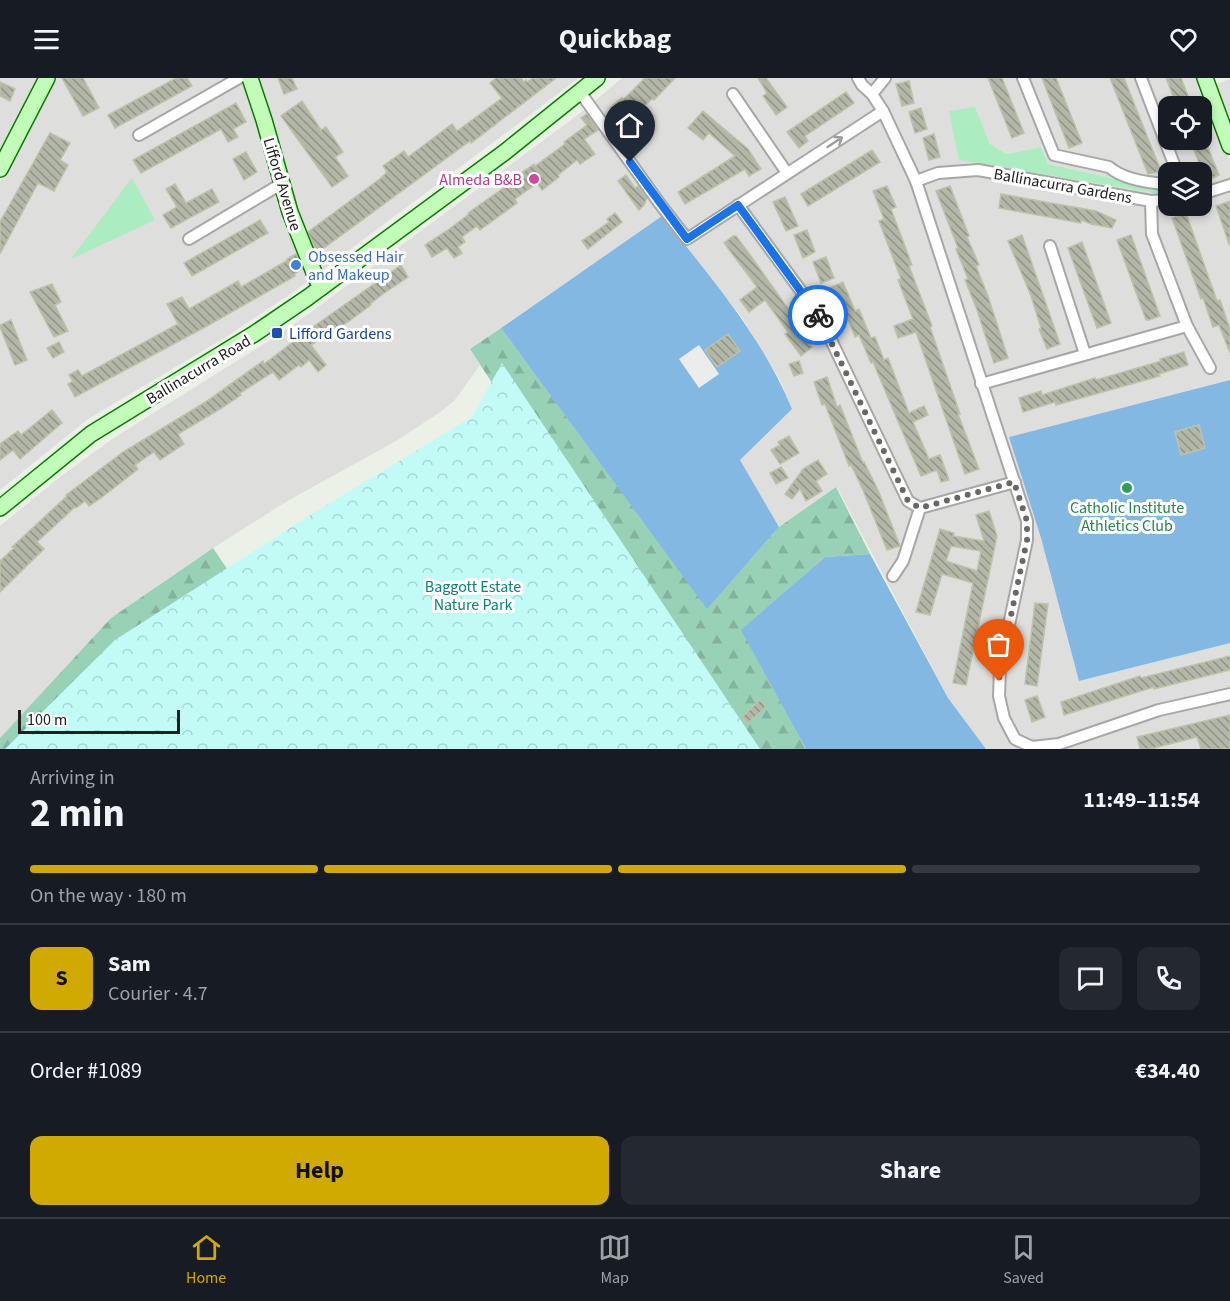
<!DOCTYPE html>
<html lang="en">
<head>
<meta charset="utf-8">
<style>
  body { margin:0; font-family:"Source Sans 3",sans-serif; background:#242831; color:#f1f3f6; height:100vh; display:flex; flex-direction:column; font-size:22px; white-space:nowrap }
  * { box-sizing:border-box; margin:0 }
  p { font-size:20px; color:#9ea1a6 }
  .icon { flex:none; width:33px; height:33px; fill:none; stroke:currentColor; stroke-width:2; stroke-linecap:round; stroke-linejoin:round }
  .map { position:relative; height:671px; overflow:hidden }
  .drawer { display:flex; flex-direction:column; background:#171b24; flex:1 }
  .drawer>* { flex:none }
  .buttons { position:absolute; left:1158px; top:18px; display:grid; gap:12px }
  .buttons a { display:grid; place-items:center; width:54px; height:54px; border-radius:12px; background:#171b24; box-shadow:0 3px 9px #0003; font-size:30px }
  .scale { position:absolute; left:18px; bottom:15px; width:162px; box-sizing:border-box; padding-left:6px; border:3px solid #202020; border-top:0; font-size:16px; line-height:21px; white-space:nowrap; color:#202020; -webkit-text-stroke:4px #fff; paint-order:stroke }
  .pin { position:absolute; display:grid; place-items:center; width:51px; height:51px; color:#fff; margin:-62px -26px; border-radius:50% 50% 50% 0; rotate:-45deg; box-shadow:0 0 6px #0007 }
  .pin .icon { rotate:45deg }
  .courier { position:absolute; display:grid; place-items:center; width:60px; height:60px; margin:-30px; border:4px solid #1a73e8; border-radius:50%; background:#fff; color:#222; box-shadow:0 2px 8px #0007 }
  .head em { font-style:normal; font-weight:700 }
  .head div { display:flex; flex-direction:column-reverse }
  .head { display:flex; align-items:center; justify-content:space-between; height:102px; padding:0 30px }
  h1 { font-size:39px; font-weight:700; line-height:45px }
  .bar { display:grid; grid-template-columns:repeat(4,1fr); gap:9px 6px; align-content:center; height:72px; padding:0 30px }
  .bar i { height:8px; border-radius:4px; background:#363941 }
  .bar .current { background:#d0aa00 }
  .bar p { grid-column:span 4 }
  .line { display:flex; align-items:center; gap:15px; padding:0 30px; border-top:2px solid #363941 }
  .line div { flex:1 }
  .round { display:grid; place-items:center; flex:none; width:63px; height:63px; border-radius:12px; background:#242831 }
  .button { display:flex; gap:12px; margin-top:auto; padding:12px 30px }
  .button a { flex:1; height:69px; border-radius:12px; background:#d0aa00; color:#111; font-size:24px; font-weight:700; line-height:69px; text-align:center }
  .button a+a { background:#242831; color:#f1f3f6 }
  header { display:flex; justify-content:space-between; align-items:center; height:78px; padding:0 30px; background:#171b24; font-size:27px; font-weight:700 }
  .dock { display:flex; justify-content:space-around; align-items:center; height:84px; border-top:2px solid #363941; background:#171b24; font-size:16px; color:#9ea1a6 }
  .dock a { display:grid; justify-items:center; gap:3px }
  .dock .current { color:#d0aa00 }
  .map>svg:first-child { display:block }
</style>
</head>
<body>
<header><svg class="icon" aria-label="menu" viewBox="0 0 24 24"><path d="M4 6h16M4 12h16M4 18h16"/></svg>Quickbag<svg class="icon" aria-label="heart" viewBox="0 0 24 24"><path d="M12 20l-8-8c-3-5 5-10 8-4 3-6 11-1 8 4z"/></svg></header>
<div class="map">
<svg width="1230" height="671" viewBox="0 0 1230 671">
  <defs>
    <pattern id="forest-firs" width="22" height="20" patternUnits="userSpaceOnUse" patternTransform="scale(1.5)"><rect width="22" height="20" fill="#99d1b7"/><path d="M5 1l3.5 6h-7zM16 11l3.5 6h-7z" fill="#84b39d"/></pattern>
    <pattern id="park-crowns" width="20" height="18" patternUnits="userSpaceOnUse" patternTransform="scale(1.5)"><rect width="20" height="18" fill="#c2fbf6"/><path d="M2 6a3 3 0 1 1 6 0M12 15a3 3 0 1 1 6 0" fill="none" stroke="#a6d7d3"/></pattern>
    <pattern id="building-back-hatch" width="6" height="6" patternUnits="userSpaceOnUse" patternTransform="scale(1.5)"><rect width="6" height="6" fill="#b3b7a8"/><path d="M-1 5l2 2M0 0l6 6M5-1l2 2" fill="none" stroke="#919488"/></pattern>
  </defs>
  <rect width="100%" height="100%" fill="#ebf1e6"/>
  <g fill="#dededd" fill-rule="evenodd">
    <polygon points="0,0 37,0 0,71"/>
    <polygon points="57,0 579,0 292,215 226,259 88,341 0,412 0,104"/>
    <path d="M622,0h575l33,83v219l-221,57 32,101 38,143 151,-38v106h-244l-38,-51 -111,-211 -58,40 -39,-67 52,-51 -12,-29 -37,-61 -81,-103 -192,133 10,16 -26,36 -15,12 -43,28 -107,59 -87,55 -91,63 -111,120v-212l60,-49 55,-40 149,-93 46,-31 269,-199zM1168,28h34v34h-34zM975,29l15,37 17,10 34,-7 7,17 100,22 20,2v-16h34v34h-34v-13h-15l-193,-33z"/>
    <polygon points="1230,1 1230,49 1214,7"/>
  </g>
  <g fill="#abecc0">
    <polygon points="975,29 990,66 1007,76 1041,69 1048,86 1148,108 1168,110 1168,115 1153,115 959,82 949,33"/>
    <polygon points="132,100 155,142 71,181"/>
  </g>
  <g fill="url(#forest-firs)">
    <polygon points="501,250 707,530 779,449 836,409 870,476 825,479 742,552 806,671 454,671 580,440 470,271"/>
    <polygon points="213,470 253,529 120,671 0,671 0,660 111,540"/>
  </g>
  <polygon fill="url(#park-crowns)" points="502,285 760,671 5,671 115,562 315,434 472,339"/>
  <g fill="#82b8e2">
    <path d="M662,138c48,61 100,120 130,193l-52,51 39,67 -72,82 -206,-281z"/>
    <polygon points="1230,302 1230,565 1079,603 1041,460 1009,359"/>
    <polygon points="870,476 948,620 986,671 806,671 741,552 825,479"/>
  </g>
  <polygon fill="#ececec" points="699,267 719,296 699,310 679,281"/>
  <g fill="url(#building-back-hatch)" stroke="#bcc3a8" stroke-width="1.5" fill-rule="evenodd">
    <polygon points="62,0 83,0 99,30 83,38"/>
    <polygon points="176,0 187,0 192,8 115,50 108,37"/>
    <polygon points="278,0 292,0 297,11 284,16"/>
    <polygon points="496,0 521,0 524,4 526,2 527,4 533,0 556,0 471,65 470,63 317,175 308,154 381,100 387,94 383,88 404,73 408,79 452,46 457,53 502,20 490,5"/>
    <polygon points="645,0 675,0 654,22 652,21 624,46 610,30 622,20 623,22"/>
    <polygon points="758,0 766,0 787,29 776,37 763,18 767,15"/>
    <polygon points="988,0 1002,0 1024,55 1012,60"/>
    <polygon points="1042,0 1056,0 1082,65 1069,70"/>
    <polygon points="1110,0 1124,0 1161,93 1148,96"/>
    <polygon points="1166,0 1181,0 1192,28 1177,28"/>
    <polygon points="909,3 914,25 902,28 896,6"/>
    <polygon points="0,4 15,11 10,23 0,18"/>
    <polygon points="846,14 854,25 805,58 808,63 799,70 787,54"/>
    <polygon points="302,23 321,52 326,49 343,74 335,79 348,98 332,109 281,38"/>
    <polygon points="236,25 246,44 233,51 238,59 228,64 221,51 141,95 133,82"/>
    <polygon points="921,30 927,51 915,55 909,34"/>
    <polygon points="703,33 748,71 761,91 749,98 745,91 685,126 678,114 735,78 709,55 703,62 688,50"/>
    <polygon points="587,36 598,52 584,61 595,76 580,86 577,82 558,97 559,99 542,112 537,105 515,121 517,125 480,152 477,148 462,159 465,164 458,169 462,175 454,180 447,170 432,179 425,167 448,152 469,136 468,135 512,104 511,102 534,86 535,88 565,66 564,64 587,47 581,40"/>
    <polygon points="50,55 70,65 60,82 68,87 54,113 38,105 0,176 0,144"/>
    <polygon points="934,56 940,79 929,82 923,60"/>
    <polygon points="1190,62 1205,62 1219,97 1206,103"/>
    <polygon points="872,72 880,84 808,128 801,116"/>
    <polygon points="246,74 257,94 244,102 233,81"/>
    <polygon points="626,97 635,110 638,108 647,120 644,127 639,132 618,103"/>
    <polygon points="175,106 186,125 212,111 219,124 171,150 163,137 177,129 166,111"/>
    <polygon points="887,108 896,129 891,131 912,187 909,188 932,248 930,249 960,336 958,336 979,391 965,396 916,254 898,260 894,248 913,241 898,202 901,201 879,143 884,141 873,113"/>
    <polygon points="950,108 969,158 967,159 979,187 976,188 988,218 1008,280 994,285 977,232 965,202 968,201 956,171 958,170 936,113"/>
    <polygon points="1001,116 1096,133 1116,142 1112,150 1091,146 1081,142 1081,145 999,130"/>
    <polygon points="785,119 798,148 786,153 773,124"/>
    <polygon points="1230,123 1230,165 1229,166 1216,128"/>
    <polygon points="615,135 622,144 588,171 582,163 609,144 607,141"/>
    <polygon points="1186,135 1217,223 1220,222 1230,251 1230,275 1219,247 1213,249 1203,220 1201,221 1172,140"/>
    <polygon points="260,142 268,155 192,198 184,185"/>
    <polygon points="807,152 815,174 803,180 794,157"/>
    <polygon points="1022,157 1060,266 1047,271 1039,251 1041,250 1031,218 1008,163"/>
    <polygon points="1131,157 1160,238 1149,242 1146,242 1117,162"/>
    <polygon points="733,158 736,158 748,174 799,246 797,247 812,269 801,278 785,256 788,254 765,222 749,234 740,222 757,209 724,165"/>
    <polygon points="1082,164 1111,245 1097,250 1068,170"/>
    <polygon points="296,176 302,191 294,196 295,198 207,248 75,319 68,306 73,303 69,297 78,292 82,298 178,246 167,226 182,219 189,231 238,203 241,209 288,182 287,181"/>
    <polygon points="826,179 834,200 821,205 813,184"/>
    <polygon points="401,187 408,199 383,216 370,226 371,227 348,244 311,267 326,287 318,294 309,282 301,289 299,287 279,302 273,294 240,315 241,317 220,331 178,356 184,366 160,382 154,374 135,387 138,391 101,420 89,428 85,423 76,430 75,429 37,464 44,471 0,514 0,483 14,470 12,469 67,418 66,417 123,374 204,325 263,283 264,286 310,251"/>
    <polygon points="843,204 855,233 859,231 871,260 875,259 884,282 888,280 909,335 924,328 928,337 913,344 929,381 940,377 949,402 941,404 937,392 921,398 873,284 871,285 859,257 855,259 843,229 838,231 829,210"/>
    <polygon points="52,206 61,224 55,227 68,253 54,259 30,214"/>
    <polygon points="11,242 27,282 15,287 0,249 0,247"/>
    <polygon points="728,256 740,273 717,289 705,272"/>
    <polygon points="59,264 64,274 53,280 47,270"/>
    <polygon points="1184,274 1188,287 1159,296 1160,298 1056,327 1055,324 1023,334 1019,320 1041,313 1042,317 1095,300 1096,302 1161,283 1160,281"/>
    <polygon points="799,283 803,295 794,298 789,286"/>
    <polygon points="827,299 837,329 840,327 863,385 864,384 878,412 900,468 887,472 863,412 851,387 849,388 825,326 822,327 814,304"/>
    <polygon points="52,332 62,345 20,381 13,372 0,382 0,366 18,353 21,357"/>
    <polygon points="1199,347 1205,370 1181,377 1175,354"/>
    <polygon points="789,358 799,375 780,386 771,372 780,367 778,364"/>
    <polygon points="818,382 827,396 816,403 822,413 806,423 800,411 792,421 785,416 803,391"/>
    <polygon points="781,389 788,400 776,406 770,395"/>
    <path d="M989,433l8,25 -31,149 -13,-2 20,-100 -31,-9 -12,41 -14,-3 24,-83 14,4 -1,3 31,5 -8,-26zM951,468l30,5 -4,20 -31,-10z"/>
    <polygon points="1035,525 1048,526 1037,608 1025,606"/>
    <polygon points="1230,578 1230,592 1154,611 1154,609 1064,637 1061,624 1140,598 1141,600"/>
    <polygon points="1037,618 1045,639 1032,644 1025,622"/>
    <polygon points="760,622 766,629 748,645 742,639"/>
    <polygon points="1230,637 1230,671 1201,671 1197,659 1150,671 1140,671 1137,659"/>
  </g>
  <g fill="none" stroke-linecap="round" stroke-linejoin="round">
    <defs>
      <g id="street">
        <polyline points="858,0 862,7 872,16 883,33 916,103 1027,443 1027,462 1000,589 999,618 1004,640 1015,661 1032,669 1059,666 1159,632 1230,616"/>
        <path d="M1023,0l31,77 55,12c15,13 40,16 59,17"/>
        <polyline points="1141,0 1177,94"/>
        <polyline points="580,14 660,126 687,161 883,33"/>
        <polyline points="733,16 787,95"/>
        <polyline points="872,16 885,0"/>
        <polyline points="139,57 239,0"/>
        <polyline points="916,103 938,95 978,92 1151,123 1152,156 1187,248 1210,290"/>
        <polyline points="1202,116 1230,107"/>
        <polyline points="1151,123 1168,122"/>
        <polyline points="738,127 820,239 908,423 920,430 1015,404"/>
        <polyline points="189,161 281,106"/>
        <polyline points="1050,168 1085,276"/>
        <polyline points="981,306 1187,248"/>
        <polyline points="893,498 903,483 920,430"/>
      </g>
      <g id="secondary">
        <polyline points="250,0 264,42 290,134 317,202 322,209"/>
        <polyline points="1205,0 1230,68"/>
        <polyline points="0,91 47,0"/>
        <polyline points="0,430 91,356 254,256 307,220 505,74 597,0"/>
      </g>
    </defs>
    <use href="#street" stroke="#a7a7a7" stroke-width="14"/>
    <use href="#secondary" stroke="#0a7c01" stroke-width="18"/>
    <use href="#street" stroke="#fff" stroke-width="10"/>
    <use href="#secondary" stroke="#c2fcb9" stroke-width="15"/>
  </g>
  <defs><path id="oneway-shaft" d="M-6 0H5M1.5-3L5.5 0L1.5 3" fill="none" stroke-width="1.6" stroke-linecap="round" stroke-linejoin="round" transform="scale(1.5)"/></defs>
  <use stroke="#9b9b9b" href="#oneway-shaft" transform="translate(835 64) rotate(-33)"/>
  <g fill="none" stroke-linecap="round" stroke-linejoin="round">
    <polyline stroke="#676965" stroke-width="6" stroke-dasharray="0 10.8" points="818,237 908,423 920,430 1014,404 1027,443 1027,462 1000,589 999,603"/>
    <polyline stroke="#1a73e8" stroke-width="8" points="630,84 687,161 738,127 818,237"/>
  </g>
  <circle fill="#d1479c" stroke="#fff" stroke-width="2" cx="534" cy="101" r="6"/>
  <circle fill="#3f7fe0" stroke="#fff" stroke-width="2" cx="296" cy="187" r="6"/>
  <rect fill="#1a4fb4" stroke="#fff" stroke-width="2" x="271" y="249" width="12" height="12" rx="3"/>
  <circle fill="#2e9e5b" stroke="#fff" stroke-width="2" cx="1127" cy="410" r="6"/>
  <g text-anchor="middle" stroke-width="6" stroke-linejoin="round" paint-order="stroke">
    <g font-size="16" fill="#b23c85" stroke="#fff" text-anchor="end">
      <text x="522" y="107">Almeda B&amp;B</text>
    </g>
    <g font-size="16" fill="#202020" stroke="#fff">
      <text transform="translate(283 106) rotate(73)" y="6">Lifford Avenue</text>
      <text transform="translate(1063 107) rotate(10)" y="6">Ballinacurra Gardens</text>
      <text transform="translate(198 291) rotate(-31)" y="6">Ballinacurra Road</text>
    </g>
    <g font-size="16" fill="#366cbe" stroke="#fff" text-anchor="start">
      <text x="308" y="184">Obsessed Hair<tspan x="308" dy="18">and Makeup</tspan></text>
    </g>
    <g font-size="16" fill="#164399" stroke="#fff" text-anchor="start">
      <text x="289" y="261">Lifford Gardens</text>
    </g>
    <g font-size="16" fill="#27864d" stroke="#fff">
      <text x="1127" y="435">Catholic Institute<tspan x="1127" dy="18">Athletics Club</tspan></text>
    </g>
    <g font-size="16" fill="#088478" stroke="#fff">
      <text x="473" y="514">Baggott Estate<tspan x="473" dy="18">Nature Park</tspan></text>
    </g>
  </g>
</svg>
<div class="buttons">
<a><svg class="icon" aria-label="locate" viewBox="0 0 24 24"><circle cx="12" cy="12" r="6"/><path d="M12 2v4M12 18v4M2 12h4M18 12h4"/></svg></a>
<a><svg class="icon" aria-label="layers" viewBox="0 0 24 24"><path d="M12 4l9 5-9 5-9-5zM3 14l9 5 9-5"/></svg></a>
</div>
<div class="scale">100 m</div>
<div class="pin" style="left:999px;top:603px;background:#ea580c"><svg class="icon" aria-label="bag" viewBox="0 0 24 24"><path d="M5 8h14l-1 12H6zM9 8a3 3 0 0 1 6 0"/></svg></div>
<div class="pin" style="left:630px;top:84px;background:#1f2937"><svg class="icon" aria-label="home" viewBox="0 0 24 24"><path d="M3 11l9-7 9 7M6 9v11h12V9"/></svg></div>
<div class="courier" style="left:818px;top:237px"><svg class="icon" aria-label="bike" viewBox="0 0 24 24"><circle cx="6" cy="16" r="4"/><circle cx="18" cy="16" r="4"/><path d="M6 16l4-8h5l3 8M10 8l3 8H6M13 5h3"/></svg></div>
</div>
<section class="drawer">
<div class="head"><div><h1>2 min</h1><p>Arriving in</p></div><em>11:49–11:54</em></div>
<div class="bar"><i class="current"></i><i class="current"></i><i class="current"></i><i></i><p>On the way · 180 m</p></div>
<div class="line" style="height:108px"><b class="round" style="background:#d0aa00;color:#111">S</b><div><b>Sam</b><p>Courier · 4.7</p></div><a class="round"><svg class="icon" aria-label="chat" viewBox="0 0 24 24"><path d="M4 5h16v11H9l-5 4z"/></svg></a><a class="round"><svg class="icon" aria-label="phone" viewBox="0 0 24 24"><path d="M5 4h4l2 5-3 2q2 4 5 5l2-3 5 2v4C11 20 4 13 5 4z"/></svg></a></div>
<div class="line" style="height:78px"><div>Order #1089</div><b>€34.40</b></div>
<div class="button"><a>Help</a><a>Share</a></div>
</section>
<nav class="dock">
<a class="current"><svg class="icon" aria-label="home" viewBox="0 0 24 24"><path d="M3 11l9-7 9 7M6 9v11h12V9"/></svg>Home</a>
<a><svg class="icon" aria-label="map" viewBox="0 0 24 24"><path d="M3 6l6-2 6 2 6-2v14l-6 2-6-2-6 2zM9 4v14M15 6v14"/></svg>Map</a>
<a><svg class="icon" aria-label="saved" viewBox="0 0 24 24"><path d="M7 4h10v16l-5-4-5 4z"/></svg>Saved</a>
</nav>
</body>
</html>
